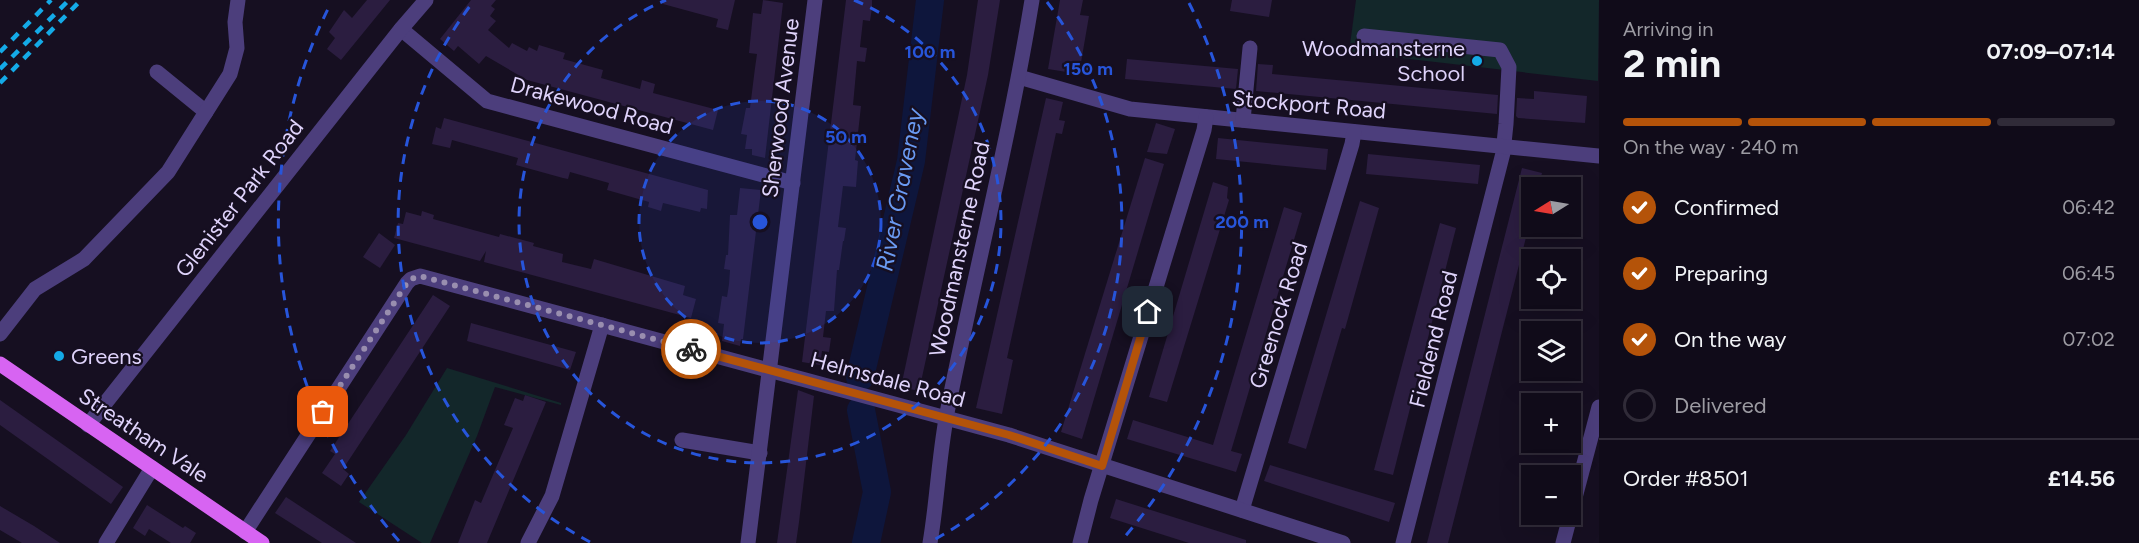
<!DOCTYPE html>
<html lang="en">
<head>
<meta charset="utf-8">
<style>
  body { margin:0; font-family:Figtree,sans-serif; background:#1e1926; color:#f1f3f6; height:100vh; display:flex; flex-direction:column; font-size:22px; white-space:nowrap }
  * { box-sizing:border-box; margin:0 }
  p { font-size:20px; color:#9c9ba2 }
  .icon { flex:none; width:33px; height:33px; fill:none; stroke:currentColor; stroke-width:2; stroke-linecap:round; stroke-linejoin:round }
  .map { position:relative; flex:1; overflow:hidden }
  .details { display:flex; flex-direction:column; background:#100b19; width:540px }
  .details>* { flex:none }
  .needle { width:39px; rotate:259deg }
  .tools { position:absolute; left:1521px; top:177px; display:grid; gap:12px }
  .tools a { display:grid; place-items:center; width:60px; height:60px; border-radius:0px; background:#100b19; box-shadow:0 6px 24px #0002,0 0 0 2px #302b38; font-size:30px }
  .pin { position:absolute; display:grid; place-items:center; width:51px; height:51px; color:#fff; margin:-26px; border-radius:12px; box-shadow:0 3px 9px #0006 }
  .courier { position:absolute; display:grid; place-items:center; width:60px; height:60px; margin:-30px; border:4px solid #b45309; border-radius:50%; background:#fff; color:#222; box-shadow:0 2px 8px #0007 }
  .headline em { font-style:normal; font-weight:700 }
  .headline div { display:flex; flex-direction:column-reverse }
  .headline { display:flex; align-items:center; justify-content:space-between; height:102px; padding:0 24px }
  h1 { font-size:39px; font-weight:700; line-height:45px }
  .bar { display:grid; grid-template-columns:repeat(4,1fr); gap:9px 6px; align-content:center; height:72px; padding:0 24px }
  .bar i { height:8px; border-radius:4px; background:#302b38 }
  .bar .on { background:#b45309 }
  .bar p { grid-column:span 4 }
  .line { display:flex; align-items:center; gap:15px; padding:0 24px; border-top:2px solid #302b38 }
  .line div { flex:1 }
  ol { padding:0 24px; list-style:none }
  li { display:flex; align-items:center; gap:18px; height:66px }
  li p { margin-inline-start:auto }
  li .icon { padding:6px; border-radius:50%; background:#b45309; color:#fff; stroke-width:4 }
  li:last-child { color:#9c9ba2 }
  li i { width:33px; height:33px; border:3px solid #302b38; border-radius:50% }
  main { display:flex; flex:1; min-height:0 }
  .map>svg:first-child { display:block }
</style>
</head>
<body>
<main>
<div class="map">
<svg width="1599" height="543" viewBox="0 0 1599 543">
  <rect width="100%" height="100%" fill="#160f21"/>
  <g fill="#13272a">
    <polygon points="1356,0 1599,0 1598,81 1349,52"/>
    <polygon points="447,368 561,403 561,405 495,387 477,436 430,543 422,543 359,502 406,435"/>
  </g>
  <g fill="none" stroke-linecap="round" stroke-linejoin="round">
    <g stroke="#0e163c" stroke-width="28">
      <polyline points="860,377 911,161 930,0"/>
      <polyline points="861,410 877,492 866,543"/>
    </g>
  </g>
  <g fill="#2b1d40">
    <polygon points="367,0 390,0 341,60 327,49 335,38 329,32 344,10 352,18"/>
    <polygon points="471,0 496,0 491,6 495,9 490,16 496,21 488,30 509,48 512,43 527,51 529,47 537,51 539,45 565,53 563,59 603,70 601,78 640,89 642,80 655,84 653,93 718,110 713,130 527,80 486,56 479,64 458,46 454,51 440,39"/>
    <polygon points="664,0 735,0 728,30 716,27 718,19 663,4"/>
    <polygon points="763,0 783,3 765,158 752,155 752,149 745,149 747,135 741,134 746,108 750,108 755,68 757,54 749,53 753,13 761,14"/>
    <polygon points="846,0 872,0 872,8 870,21 863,20 860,47 867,48 865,62 857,61 853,105 861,106 855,160 858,161 856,187 843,186 838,227 846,228 844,241 843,241 839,270 837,270 834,311 826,311 823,337 831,338 829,352 822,351 820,365 802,362"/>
    <polygon points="978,0 1000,0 988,75 919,391 901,387 967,75"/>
    <polygon points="1060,0 1083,0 1080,15 1089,16 1079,74 1048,69"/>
    <polygon points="1232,0 1272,0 1269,17 1230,11"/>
    <polygon points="1127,59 1238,69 1236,89 1125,79"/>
    <polygon points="1258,64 1273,65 1272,74 1498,95 1497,114 1256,91"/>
    <polygon points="1534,91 1587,96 1585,123 1518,118 1516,116 1517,98 1534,99"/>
    <polygon points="1046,98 1063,102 1059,120 1065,121 1062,134 1056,133 1045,184 1007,358 1013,360 1002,414 976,408"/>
    <polygon points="444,118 708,190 707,209 701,208 700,212 663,203 661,211 648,207 649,202 607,190 609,183 570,172 568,179 563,178 516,165 518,158 452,140 450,148 432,144 436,127 441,129"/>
    <polygon points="1156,123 1175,129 1167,154 1147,152"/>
    <polygon points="1218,138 1328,149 1326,170 1216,159"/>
    <polygon points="1368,154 1480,165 1478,184 1366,174"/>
    <polygon points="1145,158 1164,164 1082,439 1061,432"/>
    <polygon points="1522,168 1542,173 1538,188 1532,188 1532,214 1448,543 1427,543"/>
    <polygon points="1213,182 1228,187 1227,198 1229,200 1167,402 1149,397"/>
    <polygon points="740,188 761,190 743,339 741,339 740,346 722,341 724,324 718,323 722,296 727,297 729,284 730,270 724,269 726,255 728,255 730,215 737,215"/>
    <polygon points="1360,201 1379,208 1345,329 1342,328 1306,449 1288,443"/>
    <polygon points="1284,207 1302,213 1231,451 1242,454 1236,472 1127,439 1133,420 1213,445"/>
    <polygon points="422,211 434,215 433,219 499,237 500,234 534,243 533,246 563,254 562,262 591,269 594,259 685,286 683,295 696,299 691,318 484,262 486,251 480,261 394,238 398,223 403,224 406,212 421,216"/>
    <polygon points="1440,223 1456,228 1393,475 1374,470"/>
    <polygon points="379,233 395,245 380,268 363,257"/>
    <polygon points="433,295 450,306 343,469 349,474 341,486 322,473 335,454 330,451"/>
    <polygon points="471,323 576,352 570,370 467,341"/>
    <polygon points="798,390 814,396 799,522 796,543 777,543"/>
    <polygon points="525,395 546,402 487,543 458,543 475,500 481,503 513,428 504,425 515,398 523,401"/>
    <polygon points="0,400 123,487 111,504 0,425"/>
    <polygon points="1270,465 1395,503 1389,522 1264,481"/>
    <polygon points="286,497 356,543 322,543 275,513"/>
    <polygon points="1116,499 1246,540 1246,543 1189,543 1110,518"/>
    <polygon points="147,505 183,528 185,526 196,533 190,543 171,543 149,529 145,536 133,528"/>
    <polygon points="0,506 34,526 60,543 22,543 0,530"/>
  </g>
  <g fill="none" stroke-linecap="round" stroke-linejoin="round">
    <g stroke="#4c3e7c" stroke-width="15">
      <polyline points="401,29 487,101 793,183"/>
      <polyline points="1364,36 1500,50 1509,67 1506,124 1503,153 1403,543"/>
      <polyline points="157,72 206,112"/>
      <polyline points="1019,77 1130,109 1599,156"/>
      <polyline points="1243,120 1250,48"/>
      <polyline points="0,334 35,289 84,259 168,172 230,74 237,48 235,22 238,0"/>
      <polyline points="88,425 401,29 426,0"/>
      <polyline points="682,440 760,453"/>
      <polyline points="1242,510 1352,144 1354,132"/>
      <polyline points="245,532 407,283 411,279 420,276 1009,435 1343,543"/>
      <polyline points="106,543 152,468"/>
      <polyline points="528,543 552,496 602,325"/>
      <polyline points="748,543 815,0"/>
      <path d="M930,543c8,-47 9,-94 19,-140 27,-135 61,-268 83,-403"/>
      <polyline points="1080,543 1091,500 1204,130 1206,117"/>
      <polyline points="1563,543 1599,407"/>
    </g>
    <polyline stroke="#d764f2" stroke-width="15" points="0,364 262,543"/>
    <g stroke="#14aae7" stroke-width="4.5" stroke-dasharray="9 8" stroke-linecap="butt">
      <polyline points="0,52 51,0"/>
      <polyline points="0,69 69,0"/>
      <polyline points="0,83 81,0"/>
    </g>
  </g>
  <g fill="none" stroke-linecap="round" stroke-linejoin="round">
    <polyline stroke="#998eaf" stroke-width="6" stroke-dasharray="0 10.8" points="323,412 407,283 411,279 420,276 691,349"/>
    <polyline stroke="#b45309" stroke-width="8" points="691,349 1009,435 1102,466 1148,312"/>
  </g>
  <circle cx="760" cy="222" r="121" fill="#2755da" fill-opacity=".12"/>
  <g fill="none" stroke="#2755da" stroke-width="3" stroke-dasharray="10 8">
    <circle cx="760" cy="222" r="121"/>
    <path d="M854 0A241 241 0 1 1 666 0"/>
    <path d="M590 542A362 362 0 0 1 473 2M1047 2A362 362 0 0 1 930 542"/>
    <path d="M399 541A482 482 0 0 1 331 3M1189 3A482 482 0 0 1 1121 541"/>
  </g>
  <g fill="#14aae7" stroke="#160f21" stroke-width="2">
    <circle cx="1477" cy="61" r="6"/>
    <circle cx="59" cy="356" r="6"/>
  </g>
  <g text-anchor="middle" stroke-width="4.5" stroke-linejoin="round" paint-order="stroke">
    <g font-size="22" fill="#dfd3fb" stroke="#160f21" text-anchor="end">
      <text x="1465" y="56">Woodmansterne<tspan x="1465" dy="25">School</tspan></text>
      <text x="71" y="364" text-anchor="start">Greens</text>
    </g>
    <g font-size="22" fill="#dfd3fb" stroke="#160f21">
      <text transform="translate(1309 104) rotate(5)" y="8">Stockport Road</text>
      <text transform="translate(592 105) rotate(15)" y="8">Drakewood Road</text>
      <text transform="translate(780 108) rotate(-83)" y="8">Sherwood Avenue</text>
      <text transform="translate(239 198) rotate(-52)" y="8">Glenister Park Road</text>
      <text transform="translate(959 249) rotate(-78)" y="8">Woodmansterne Road</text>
      <text transform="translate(1278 315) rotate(-73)" y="8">Greenock Road</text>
      <text transform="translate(1433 339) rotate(-76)" y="8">Fieldend Road</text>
      <text transform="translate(888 379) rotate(15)" y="8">Helmsdale Road</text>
      <text transform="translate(144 435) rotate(34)" y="8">Streatham Vale</text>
    </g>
    <g font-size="24" font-style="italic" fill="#6a9af2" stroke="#160f21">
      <text transform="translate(900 190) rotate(-79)" y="8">River Graveney</text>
    </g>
  </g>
  <circle cx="760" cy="222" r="9" fill="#2755da" stroke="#160f21" stroke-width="3"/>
  <g font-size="18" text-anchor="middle" font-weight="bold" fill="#2755da" stroke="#160f21" stroke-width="4.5" stroke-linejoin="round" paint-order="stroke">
    <text x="930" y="58">100 m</text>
    <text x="1088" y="75">150 m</text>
    <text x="846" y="143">50 m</text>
    <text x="1242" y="228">200 m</text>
  </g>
</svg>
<div class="tools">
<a><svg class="needle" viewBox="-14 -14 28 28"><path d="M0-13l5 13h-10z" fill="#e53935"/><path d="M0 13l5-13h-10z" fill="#9c9ba2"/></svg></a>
<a><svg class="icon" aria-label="locate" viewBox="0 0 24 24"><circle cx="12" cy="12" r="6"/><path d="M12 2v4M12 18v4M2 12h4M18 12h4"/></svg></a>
<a><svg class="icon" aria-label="layers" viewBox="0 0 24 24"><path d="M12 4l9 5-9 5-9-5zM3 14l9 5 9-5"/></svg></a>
<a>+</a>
<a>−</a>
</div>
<div class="pin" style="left:323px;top:412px;background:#ea580c"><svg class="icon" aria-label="bag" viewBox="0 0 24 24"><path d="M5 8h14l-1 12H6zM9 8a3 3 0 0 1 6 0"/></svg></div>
<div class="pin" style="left:1148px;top:312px;background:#1f2937"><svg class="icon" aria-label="home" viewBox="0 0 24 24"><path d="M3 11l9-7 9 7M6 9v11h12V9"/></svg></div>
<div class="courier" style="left:691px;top:349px"><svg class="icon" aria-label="bike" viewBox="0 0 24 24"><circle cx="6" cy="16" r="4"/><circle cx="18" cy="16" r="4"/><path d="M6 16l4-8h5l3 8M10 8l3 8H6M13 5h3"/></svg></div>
</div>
<section class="details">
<div class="headline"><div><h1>2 min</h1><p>Arriving in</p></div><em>07:09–07:14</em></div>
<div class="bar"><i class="on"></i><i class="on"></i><i class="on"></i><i></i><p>On the way · 240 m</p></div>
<ol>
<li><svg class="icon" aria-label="check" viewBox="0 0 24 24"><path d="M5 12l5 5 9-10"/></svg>Confirmed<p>06:42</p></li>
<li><svg class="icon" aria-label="check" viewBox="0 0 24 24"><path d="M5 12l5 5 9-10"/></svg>Preparing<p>06:45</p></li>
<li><svg class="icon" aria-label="check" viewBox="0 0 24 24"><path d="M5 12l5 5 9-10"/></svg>On the way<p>07:02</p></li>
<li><i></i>Delivered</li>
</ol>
<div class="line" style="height:78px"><div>Order #8501</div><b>£14.56</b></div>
</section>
</main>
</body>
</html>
